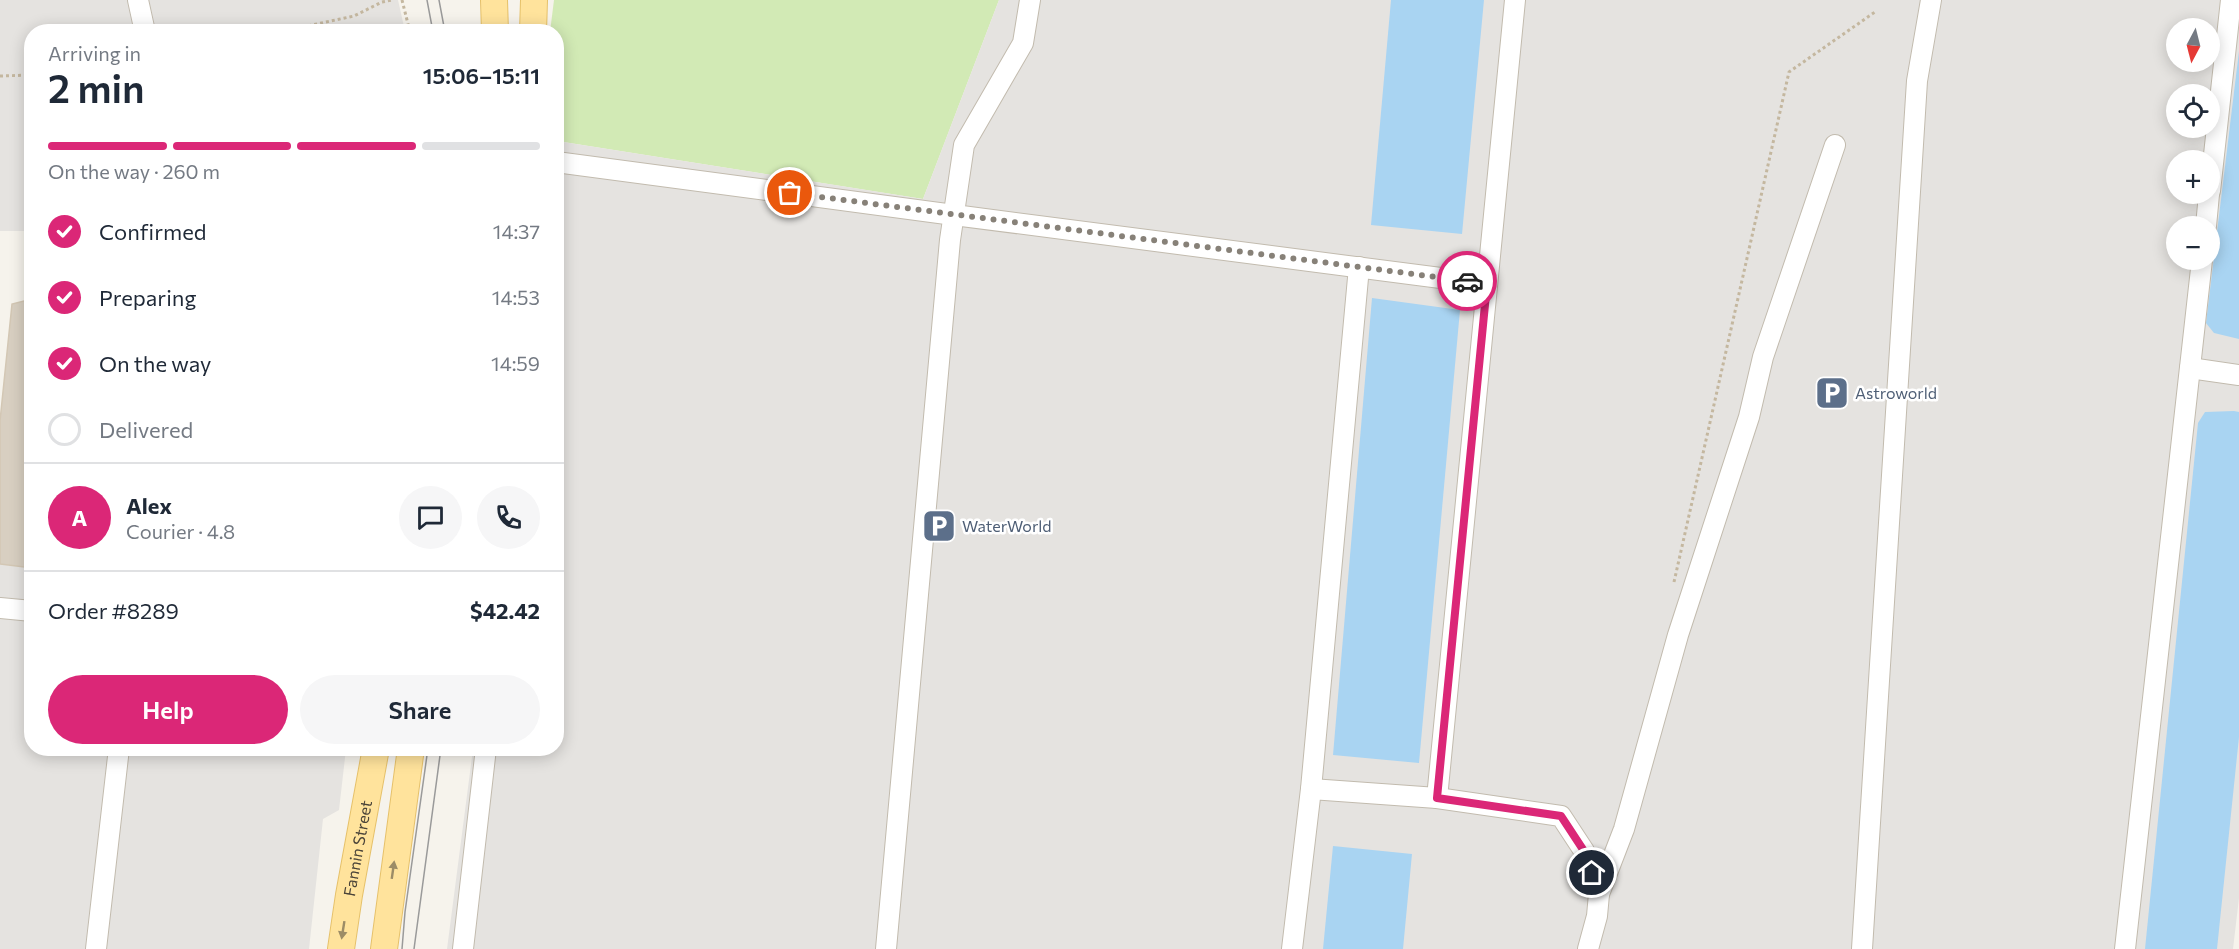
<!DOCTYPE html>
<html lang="en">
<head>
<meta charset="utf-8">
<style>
  body { margin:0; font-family:Commissioner,sans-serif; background:#f6f6f7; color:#1f2937; height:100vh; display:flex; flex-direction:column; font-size:22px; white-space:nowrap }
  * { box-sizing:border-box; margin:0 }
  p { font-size:20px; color:#747a83 }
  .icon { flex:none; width:33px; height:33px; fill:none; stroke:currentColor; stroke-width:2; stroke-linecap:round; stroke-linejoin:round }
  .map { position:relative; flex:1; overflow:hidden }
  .panel { position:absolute; left:24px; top:24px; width:540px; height:732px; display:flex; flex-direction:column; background:#fff; border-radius:24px; box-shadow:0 3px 15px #0003 }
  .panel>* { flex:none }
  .needle { width:39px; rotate:187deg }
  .tools { position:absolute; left:2166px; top:18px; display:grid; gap:12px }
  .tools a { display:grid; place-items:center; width:54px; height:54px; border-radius:50%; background:#fff; box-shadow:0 3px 15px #0003; font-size:30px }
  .pin { position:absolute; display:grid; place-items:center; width:51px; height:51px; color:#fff; margin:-26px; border:3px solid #fff; border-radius:50%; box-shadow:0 2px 6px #0007 }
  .courier { position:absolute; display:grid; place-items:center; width:60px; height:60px; margin:-30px; border:4px solid #db2777; border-radius:50%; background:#fff; color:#222; box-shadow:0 2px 8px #0007 }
  .headline em { font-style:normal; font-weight:600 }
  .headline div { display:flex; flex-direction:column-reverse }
  .headline { display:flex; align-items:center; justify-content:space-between; height:102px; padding:0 24px }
  h1 { font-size:39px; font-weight:600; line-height:45px }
  .bar { display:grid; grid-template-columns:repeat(4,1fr); gap:9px 6px; align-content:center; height:72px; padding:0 24px }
  .bar i { height:8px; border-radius:4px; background:#e0e1e3 }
  .bar .active { background:#db2777 }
  .bar p { grid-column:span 4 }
  .line { display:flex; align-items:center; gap:15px; padding:0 24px; border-top:2px solid #e0e1e3 }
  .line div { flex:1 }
  .round { display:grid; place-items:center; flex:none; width:63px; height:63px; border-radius:32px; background:#f6f6f7 }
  ol { padding:0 24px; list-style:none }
  li { display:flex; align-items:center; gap:18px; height:66px }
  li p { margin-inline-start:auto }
  li .icon { padding:6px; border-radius:50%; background:#db2777; color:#fff; stroke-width:4 }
  li:last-child { color:#747a83 }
  li i { width:33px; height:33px; border:3px solid #e0e1e3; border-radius:50% }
  .action { display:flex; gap:12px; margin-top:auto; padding:12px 24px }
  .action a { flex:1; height:69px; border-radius:36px; background:#db2777; color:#fff; font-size:24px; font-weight:600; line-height:69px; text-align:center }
  .action a+a { background:#f6f6f7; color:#1f2937 }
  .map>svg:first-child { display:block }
</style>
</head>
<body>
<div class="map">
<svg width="2239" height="949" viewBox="0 0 2239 949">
  <rect width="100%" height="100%" fill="#f6f3ec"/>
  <polygon fill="#d2eab5" points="554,0 999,0 923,199 557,141 556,32 550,32"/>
  <g fill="#e5e3e0" fill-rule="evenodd">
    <polygon points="0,0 398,0 405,31 32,32 31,231 0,231"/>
    <path d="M999,0h1240v898l-6,51h-1786l26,-200 83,-1 1,-607 366,58zM2176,28h34v34h-34zM2176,94h34v34h-34zM2176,160h34v34h-34zM2176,226h34v34h-34z"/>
    <polygon points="0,564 31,568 32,748 346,749 339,810 323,819 309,949 0,949"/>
  </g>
  <g fill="#a9d4f2">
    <polygon points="1391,0 1484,0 1462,234 1371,225"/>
    <polygon points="2239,51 2239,339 2214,333 2206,323"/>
    <polygon points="1372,298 1460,310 1419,763 1333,755"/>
    <polygon points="2234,411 2239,412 2239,737 2217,949 2145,949 2198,423 2205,412"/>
    <polygon points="1333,846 1412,854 1403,949 1323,949"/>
  </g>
  <polygon fill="#d8cfc1" stroke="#d3c7b4" stroke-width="1.5" points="32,299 32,568 0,564 0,421 12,304"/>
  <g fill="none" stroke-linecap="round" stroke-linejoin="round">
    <defs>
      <g id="minor">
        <polyline points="138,0 145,32"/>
        <polyline points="556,162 954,215 1487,284"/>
        <polyline points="2210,191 2231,0"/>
        <polyline points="2206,226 2209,194"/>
        <polyline points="2190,368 2239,375"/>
        <polyline points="0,608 32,611"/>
        <polyline points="1311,789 1359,267"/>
        <polyline points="1437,798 1561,816 1584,851 1599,894 1597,916 1588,949"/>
        <polyline points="1599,894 1624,829 1678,635 1749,417 1763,357 1835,145"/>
        <polyline points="96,949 119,748"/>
        <polyline points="463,949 486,748"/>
        <polyline points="886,949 950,240 964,145 1023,43 1030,0"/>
        <polyline points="1292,949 1311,789 1437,798 1515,0"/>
        <polyline points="1862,949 1917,81 1931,0"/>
        <polyline points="2125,949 2202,260"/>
      </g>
      <g id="major">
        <polyline points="494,0 495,32"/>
        <polyline points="533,32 534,0"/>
        <path id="s1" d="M341,949l8,-54 27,-147"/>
        <polyline points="384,949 411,748"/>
      </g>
    </defs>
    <use href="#minor" stroke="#c2bbae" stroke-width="22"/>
    <use href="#major" stroke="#e6c16a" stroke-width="28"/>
    <g stroke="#c4b79f" stroke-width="3" stroke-dasharray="3 3" stroke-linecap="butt">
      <polyline points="402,0 410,32"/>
      <polyline points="279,32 354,16 382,2 392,0"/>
      <polyline points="0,76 32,75"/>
      <polyline points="1674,582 1789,72 1875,12"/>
    </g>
    <use href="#minor" stroke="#fff" stroke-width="20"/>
    <use href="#major" stroke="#ffe39c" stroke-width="26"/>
    <g stroke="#9a9a9a" stroke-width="1.5">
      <polyline points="427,0 433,32"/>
      <polyline points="439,0 445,32"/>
      <polyline points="402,949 405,912 428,748"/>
      <polyline points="414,949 441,748"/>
    </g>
  </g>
  <defs><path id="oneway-solid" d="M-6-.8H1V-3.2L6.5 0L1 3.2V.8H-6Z" transform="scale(1.5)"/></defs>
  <g fill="#9c8c66">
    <use href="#oneway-solid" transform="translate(393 870) rotate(-82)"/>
    <use href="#oneway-solid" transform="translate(343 930) rotate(99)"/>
  </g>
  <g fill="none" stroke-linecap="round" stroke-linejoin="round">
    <polyline stroke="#878178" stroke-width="6" stroke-dasharray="0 10.8" points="790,193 1467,281"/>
    <polyline stroke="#db2777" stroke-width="8" points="1467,281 1487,284 1437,798 1561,816 1584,851 1592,873"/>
  </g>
  <defs>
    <symbol id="parking-square" viewBox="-11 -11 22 22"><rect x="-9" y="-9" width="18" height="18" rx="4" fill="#5c6f8a" stroke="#fff"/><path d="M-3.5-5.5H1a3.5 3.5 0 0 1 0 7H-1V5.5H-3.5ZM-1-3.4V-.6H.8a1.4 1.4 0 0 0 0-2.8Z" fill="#fff"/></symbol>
  </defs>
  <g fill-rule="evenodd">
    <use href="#parking-square" x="1813" y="374" width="38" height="38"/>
    <use href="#parking-square" x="920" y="507" width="38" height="38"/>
  </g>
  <g text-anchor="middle" stroke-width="5" stroke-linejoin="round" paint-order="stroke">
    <g font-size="16" fill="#4e5e75" stroke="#fff" text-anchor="start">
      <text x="1855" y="399">Astroworld</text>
      <text x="962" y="532">WaterWorld</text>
    </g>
    <g font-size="16" fill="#4b4439" stroke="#fff">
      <text dy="6" stroke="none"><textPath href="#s1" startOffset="102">Fannin Street</textPath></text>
    </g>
  </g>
</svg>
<div class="tools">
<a><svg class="needle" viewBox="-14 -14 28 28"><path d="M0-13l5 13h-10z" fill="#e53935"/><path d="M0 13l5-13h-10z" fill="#747a83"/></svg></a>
<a><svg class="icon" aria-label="locate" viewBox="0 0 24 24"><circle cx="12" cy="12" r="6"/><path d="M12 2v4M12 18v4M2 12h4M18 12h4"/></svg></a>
<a>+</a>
<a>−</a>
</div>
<div class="pin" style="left:790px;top:193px;background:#ea580c"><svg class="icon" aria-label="bag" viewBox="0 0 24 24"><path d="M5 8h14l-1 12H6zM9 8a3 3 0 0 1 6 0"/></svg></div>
<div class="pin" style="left:1592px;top:873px;background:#1f2937"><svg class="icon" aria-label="home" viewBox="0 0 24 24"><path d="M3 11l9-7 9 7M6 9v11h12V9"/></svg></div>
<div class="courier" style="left:1467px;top:281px"><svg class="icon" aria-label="car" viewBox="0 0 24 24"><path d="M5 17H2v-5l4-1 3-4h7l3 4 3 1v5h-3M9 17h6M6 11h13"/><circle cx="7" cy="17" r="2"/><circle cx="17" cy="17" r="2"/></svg></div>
<section class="panel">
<div class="headline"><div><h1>2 min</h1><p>Arriving in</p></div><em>15:06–15:11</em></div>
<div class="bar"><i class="active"></i><i class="active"></i><i class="active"></i><i></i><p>On the way · 260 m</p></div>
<ol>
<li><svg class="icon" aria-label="check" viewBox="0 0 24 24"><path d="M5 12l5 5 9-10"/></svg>Confirmed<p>14:37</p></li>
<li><svg class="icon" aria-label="check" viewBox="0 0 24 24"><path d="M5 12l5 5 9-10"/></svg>Preparing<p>14:53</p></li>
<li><svg class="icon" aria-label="check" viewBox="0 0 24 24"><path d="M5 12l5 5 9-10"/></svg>On the way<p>14:59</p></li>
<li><i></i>Delivered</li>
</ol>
<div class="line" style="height:108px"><b class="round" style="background:#db2777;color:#fff">A</b><div><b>Alex</b><p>Courier · 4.8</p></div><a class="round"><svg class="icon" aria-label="chat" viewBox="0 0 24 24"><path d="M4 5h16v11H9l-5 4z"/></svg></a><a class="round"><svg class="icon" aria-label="phone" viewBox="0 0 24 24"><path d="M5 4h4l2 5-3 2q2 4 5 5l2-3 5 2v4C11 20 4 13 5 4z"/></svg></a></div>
<div class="line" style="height:78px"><div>Order #8289</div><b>$42.42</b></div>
<div class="action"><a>Help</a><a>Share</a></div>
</section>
</div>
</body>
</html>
